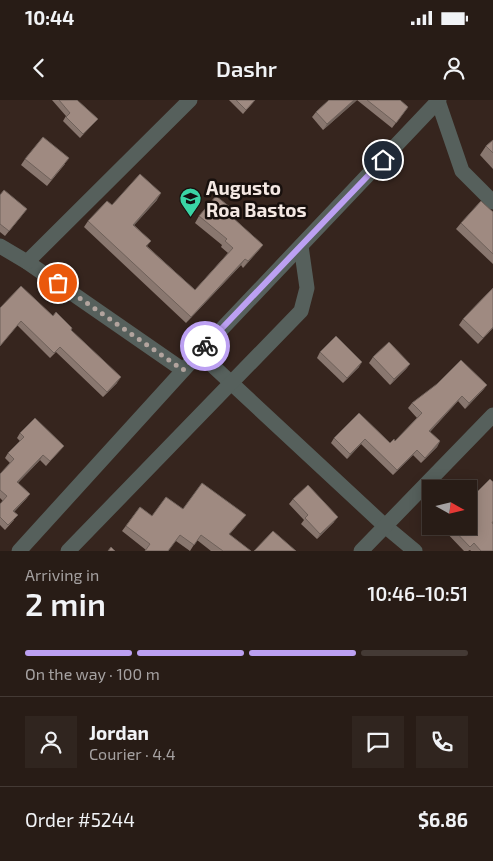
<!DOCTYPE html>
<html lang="en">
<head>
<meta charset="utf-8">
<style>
  body { margin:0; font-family:"Exo 2",sans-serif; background:#30251f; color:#f1f3f6; height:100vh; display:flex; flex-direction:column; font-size:19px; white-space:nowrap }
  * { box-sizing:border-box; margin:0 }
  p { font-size:16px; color:#a5a1a1 }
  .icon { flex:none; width:28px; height:28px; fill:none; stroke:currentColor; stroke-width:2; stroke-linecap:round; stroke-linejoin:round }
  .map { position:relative; height:451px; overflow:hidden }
  .side { display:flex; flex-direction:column; background:#281c16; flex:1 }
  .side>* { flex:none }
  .needle { width:32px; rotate:98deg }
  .fabs { position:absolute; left:422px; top:380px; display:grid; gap:10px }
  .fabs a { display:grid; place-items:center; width:55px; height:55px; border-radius:0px; background:#281c16; box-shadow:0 2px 12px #0003,0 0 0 1px #443a35; font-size:25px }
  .pin { position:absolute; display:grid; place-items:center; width:42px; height:42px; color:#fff; margin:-21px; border:2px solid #fff; border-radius:50%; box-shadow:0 1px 5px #0007 }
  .courier { position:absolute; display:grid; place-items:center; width:50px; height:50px; margin:-25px; border:4px solid #bca0f2; border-radius:50%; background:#fff; color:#222; box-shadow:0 1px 6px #0007 }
  .head em { font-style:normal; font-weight:600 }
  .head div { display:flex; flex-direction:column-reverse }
  .head { display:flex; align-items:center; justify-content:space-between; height:85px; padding:0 25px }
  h1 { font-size:32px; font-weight:600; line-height:38px }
  .bar { display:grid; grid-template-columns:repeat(4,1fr); gap:8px 5px; align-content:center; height:60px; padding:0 25px }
  .bar i { height:6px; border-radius:4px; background:#443a35 }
  .bar .current { background:#bca0f2 }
  .bar p { grid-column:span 4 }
  .line { display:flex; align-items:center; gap:12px; padding:0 25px; border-top:1px solid #443a35 }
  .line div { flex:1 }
  .round { display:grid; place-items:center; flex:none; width:52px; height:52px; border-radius:0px; background:#30251f }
  .status { display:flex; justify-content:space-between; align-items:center; height:35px; padding:0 25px; background:#281c16; direction:ltr }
  .status svg { height:14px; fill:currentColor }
  header { display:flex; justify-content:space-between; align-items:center; height:65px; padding:0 25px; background:#281c16; font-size:22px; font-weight:600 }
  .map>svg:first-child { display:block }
</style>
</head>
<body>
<div class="status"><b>10:44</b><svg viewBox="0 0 49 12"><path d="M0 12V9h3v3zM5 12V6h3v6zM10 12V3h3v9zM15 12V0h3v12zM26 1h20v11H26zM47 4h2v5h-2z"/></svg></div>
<header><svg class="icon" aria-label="back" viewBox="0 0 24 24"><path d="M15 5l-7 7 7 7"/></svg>Dashr<svg class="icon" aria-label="person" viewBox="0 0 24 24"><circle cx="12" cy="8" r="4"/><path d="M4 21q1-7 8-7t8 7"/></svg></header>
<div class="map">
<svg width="493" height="451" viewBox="0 0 493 451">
  <rect width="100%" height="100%" fill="#36251e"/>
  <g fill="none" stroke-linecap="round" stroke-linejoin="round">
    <g stroke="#56605c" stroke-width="15">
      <polyline points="438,1 462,71 493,102"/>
      <polyline points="0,146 27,162 183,270"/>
      <polyline points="27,162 190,0"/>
      <polyline points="199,253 385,426 415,451"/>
      <polyline points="19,451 199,253 439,0"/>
      <polyline points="68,451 301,211 307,188 301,146"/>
      <polyline points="361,451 493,315"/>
    </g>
  </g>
  <g fill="#89776f">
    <polygon points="52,0 77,0 98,19 94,23 80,38 63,21 66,16"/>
    <polygon points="229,0 255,0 243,14"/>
    <polygon points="329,0 357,0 323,30 312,17 316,12"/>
    <polygon points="357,0 400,0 408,7 392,28"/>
    <polygon points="493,40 493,69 480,55 486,46"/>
    <polygon points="25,59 65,64 47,86 21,65"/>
    <polygon points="0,95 23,114 5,136 0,132"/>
    <polygon points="157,100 134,125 151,141 147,146 195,190 228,153 221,147 222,145 195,123 199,116 236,112 232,117 263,145 258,151 243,168 241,165 186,223 84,127 88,121"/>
    <polygon points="493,112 493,164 456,129 461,123"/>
    <polygon points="493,188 493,228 478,244 459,225 463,219"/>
    <polygon points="0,208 53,216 71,230 117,283 103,297 56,252 50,258"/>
    <polygon points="320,252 359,267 343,283 317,258"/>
    <polygon points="373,257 410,264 406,269 390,285 369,263"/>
    <polygon points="487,285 483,290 465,309 458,301 430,332 440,341 437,347 421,363 413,355 393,375 361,344 347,359 331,343 334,338 359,313 390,343 395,341 417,318 408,308 412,303"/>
    <polygon points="20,333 64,346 60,350 46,366 40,360 18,383 30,394 26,399 14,412 14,420 5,430 0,425 0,404 3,401 0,398 0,374 10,363 5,358 8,353 20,341 17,338"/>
    <polygon points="493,382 493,422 492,423 493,451 471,451 470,450 468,451 464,451 442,428 443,426 469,426"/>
    <polygon points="293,399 334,422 317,439 301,424 304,420 289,404"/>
    <polygon points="140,407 152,416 183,409 241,421 229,435 251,451 211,451 197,440 190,451 176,441 146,450 122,431"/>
  </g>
  <g fill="#6f615a">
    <polygon points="354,0 357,0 323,30 327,24"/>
    <polygon points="161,93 157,100 129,131 133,125"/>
    <polygon points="263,145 258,151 243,168 248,161"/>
    <polygon points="245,159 241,165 186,223 191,217"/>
    <polygon points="362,262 359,267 343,283 347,278"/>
    <polygon points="410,264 406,269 390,285 394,279"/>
    <polygon points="121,277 117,283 103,297 107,292"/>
    <polygon points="487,285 483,290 465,309 469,303"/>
    <polygon points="462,296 458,301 426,336 429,331"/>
    <polygon points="365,339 361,344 347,359 350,354"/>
    <polygon points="440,341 437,347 421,363 425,358"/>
    <polygon points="417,350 413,355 393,375 397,370"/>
    <polygon points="43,355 40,360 14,387 17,382"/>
    <polygon points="30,394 26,399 10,416 13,411"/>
    <polygon points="338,417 334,422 317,439 320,434"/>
  </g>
  <g fill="#9f8a81" stroke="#6f615a">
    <polygon points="59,0 77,0 98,19 83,34 66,17 70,13"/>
    <polygon points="236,0 255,0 246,10"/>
    <polygon points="329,0 354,0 327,24 316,12"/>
    <polygon points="367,0 400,0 408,7 396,23"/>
    <polygon points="43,37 69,58 51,80 25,59"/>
    <polygon points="493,40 493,53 486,46"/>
    <polygon points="140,74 161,93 133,125 151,141 146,146 195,190 233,148 225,141 227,139 199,116 216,96 236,112 232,117 263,145 248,161 245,159 191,217 88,121 107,101 112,105"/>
    <polygon points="4,90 27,109 9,131 0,124 0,95"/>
    <polygon points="481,101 493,112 493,154 461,123"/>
    <polygon points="21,186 53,216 56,212 72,228 71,230 121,277 107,292 60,247 54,253 21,221 0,246 0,208"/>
    <polygon points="493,188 493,227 483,238 463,219"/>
    <polygon points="336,236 362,262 347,278 320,252"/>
    <polygon points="389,242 410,264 394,279 373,257"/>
    <polygon points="461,260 487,285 469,303 462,296 429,331 440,341 425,358 417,350 397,370 365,339 350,354 334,338 359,313 390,343 394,339 395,341 422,313 412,303 437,284"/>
    <polygon points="35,318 64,346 50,361 43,355 17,382 30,394 13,411 18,415 8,425 0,417 0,404 7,396 0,390 0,374 14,359 8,353 24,337 20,333"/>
    <polygon points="490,379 493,382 493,421 492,423 493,424 493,451 481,451 474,443 470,447 450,426 469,426 469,400"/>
    <polygon points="202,383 246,415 229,434 251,451 223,451 201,435 194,445 180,435 168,451 145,451 150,444 126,426 140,407 152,416 166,397 183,409"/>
    <polygon points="308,385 338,417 320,434 305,418 308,415 293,399"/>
    <polygon points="273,431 296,451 254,451"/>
    <polygon points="111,447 115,451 108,451"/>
  </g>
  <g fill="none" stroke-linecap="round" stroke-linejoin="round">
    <polyline stroke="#b2a49e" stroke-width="5" stroke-dasharray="0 9" points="58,183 183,270 205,246"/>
    <polyline stroke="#bca0f2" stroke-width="6" points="205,246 383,60"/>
  </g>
  <defs>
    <symbol id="school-pin" viewBox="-11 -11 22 30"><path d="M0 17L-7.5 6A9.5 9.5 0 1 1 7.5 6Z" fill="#3ad4a5" stroke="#18100d"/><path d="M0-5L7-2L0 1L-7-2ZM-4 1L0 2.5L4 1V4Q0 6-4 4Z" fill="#111"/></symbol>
  </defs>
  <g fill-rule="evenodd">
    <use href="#school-pin" x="178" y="86" width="25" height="34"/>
  </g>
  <g text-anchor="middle" stroke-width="5" stroke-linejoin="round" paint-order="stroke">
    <g font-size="19" font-weight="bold" fill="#f4e8e3" stroke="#18100d" text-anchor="start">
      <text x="206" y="95">Augusto<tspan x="206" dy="22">Roa Bastos</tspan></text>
    </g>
  </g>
</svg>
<div class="fabs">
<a><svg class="needle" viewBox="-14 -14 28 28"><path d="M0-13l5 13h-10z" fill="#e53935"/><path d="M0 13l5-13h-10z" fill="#a5a1a1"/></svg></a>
</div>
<div class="pin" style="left:58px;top:183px;background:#ea580c"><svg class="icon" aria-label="bag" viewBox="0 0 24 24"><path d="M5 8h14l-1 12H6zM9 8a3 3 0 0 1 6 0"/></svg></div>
<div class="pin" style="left:383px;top:60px;background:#1f2937"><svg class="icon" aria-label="home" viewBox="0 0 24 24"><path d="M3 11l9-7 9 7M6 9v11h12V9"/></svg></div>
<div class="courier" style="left:205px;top:246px"><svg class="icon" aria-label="bike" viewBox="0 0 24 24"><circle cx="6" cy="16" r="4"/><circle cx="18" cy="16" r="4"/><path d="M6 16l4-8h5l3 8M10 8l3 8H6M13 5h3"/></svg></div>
</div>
<section class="side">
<div class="head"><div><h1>2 min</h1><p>Arriving in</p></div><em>10:46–10:51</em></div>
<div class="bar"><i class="current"></i><i class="current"></i><i class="current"></i><i></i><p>On the way · 100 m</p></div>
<div class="line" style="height:90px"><a class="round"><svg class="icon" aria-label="person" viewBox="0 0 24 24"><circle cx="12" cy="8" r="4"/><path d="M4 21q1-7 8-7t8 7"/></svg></a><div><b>Jordan</b><p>Courier · 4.4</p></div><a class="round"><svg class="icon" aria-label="chat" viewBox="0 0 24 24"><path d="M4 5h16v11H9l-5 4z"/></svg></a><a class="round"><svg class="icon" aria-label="phone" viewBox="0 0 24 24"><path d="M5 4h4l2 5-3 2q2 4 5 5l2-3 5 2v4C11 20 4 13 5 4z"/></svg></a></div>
<div class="line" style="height:65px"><div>Order #5244</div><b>$6.86</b></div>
</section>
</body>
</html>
